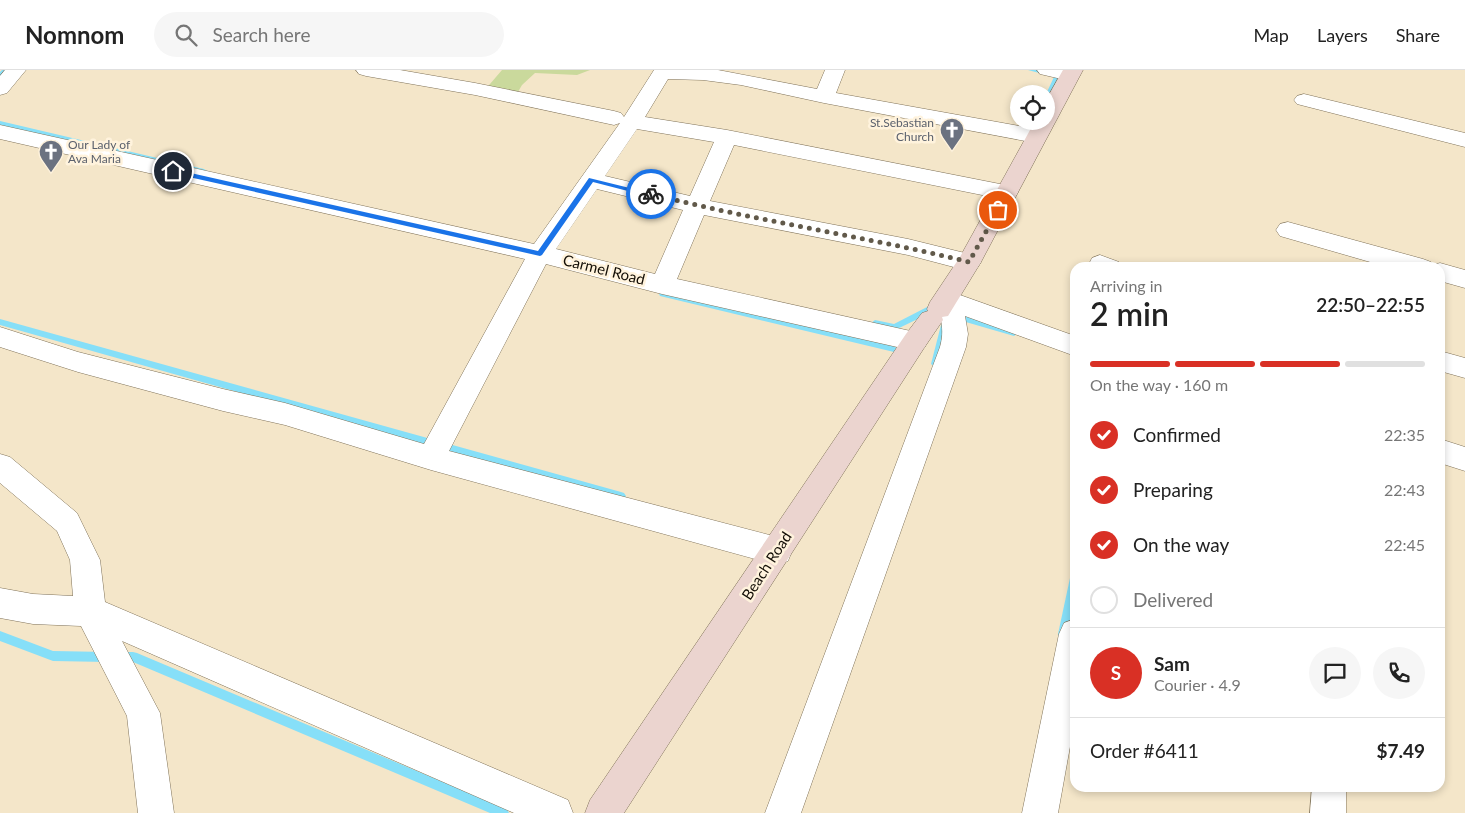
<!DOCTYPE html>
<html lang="en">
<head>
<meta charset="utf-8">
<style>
  body { margin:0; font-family:Lato,sans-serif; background:#f6f6f6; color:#222; height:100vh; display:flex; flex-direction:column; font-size:19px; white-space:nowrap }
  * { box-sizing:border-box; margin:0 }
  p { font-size:16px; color:#767676 }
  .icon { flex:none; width:28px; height:28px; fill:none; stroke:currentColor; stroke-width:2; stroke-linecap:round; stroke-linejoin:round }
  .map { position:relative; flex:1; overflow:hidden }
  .details { position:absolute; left:1070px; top:192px; width:375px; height:530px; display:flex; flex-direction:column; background:#fff; border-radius:15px; box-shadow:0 2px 8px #0003 }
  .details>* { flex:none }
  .tools { position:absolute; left:1010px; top:15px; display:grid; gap:10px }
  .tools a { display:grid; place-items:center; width:45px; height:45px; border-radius:50%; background:#fff; box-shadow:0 2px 8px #0003; font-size:25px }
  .pin { position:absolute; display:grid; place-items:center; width:42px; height:42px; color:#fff; margin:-21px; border:2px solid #fff; border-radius:50%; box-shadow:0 1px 5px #0007 }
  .courier { position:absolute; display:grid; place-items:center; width:50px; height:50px; margin:-25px; border:4px solid #1a73e8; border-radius:50%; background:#fff; color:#222; box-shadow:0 1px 6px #0007 }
  .headline em { font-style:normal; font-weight:600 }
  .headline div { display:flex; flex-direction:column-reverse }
  .headline { display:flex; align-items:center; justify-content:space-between; height:85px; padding:0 20px }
  h1 { font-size:32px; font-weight:600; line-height:38px }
  .bar { display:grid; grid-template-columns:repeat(4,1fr); gap:8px 5px; align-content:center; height:60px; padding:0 20px }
  .bar i { height:6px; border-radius:4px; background:#e0e0e0 }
  .bar .selected { background:#d93025 }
  .bar p { grid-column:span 4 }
  .line { display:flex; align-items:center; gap:12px; padding:0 20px; border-top:1px solid #e0e0e0 }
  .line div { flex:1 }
  .round { display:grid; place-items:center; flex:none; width:52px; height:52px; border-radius:26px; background:#f6f6f6 }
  ol { padding:0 20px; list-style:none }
  li { display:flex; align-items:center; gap:15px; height:55px }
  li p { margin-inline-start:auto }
  li .icon { padding:5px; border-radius:50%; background:#d93025; color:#fff; stroke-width:4 }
  li:last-child { color:#767676 }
  li i { width:28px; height:28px; border:2px solid #e0e0e0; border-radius:50% }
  header { display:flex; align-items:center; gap:30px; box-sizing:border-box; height:70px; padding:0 25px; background:#fff; border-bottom:1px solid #e0e0e0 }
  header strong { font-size:24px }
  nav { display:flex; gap:28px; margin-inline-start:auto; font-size:18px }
  .search { width:350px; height:45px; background:#f6f6f6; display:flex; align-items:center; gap:12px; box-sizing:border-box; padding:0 18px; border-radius:28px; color:#767676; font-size:19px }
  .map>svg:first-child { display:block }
</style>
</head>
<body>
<header>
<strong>Nomnom</strong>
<div class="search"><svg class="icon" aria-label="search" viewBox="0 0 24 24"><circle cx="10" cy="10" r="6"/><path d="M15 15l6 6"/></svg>Search here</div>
<nav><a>Map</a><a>Layers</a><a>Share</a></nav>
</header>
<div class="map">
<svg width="1465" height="743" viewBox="0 0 1465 743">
  <rect width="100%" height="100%" fill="#f4e6c9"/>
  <polygon fill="#cad99c" points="502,0 590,0 577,5 535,3 522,15 515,27 484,21"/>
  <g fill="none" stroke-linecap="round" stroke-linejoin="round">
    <g fill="#86dff8" fill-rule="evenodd">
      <polygon points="2,0 8,0 2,7 0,8 0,2"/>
      <polygon points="1028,0 1040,0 1061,6 1048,31 1046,32 1046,24 1054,7"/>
      <polygon points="0,51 204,99 207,101 204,103 0,55"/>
      <polygon points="663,221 894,276 898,279 894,282 660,226 659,224 660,222"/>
      <polygon points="929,236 933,239 930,243 895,260 875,256 871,253 875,250 894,254"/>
      <polygon points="955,243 1014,260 1018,263 1014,266 952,248 951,246"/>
      <polygon points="0,249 621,422 624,423 626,426 624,429 621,430 0,255"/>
      <polygon points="945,252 949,255 939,294 935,297 931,294 941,255"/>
      <polygon points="1075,503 1075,531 1068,564 1067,567 1063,569 1059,567 1058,564 1070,508 1072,505"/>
      <polygon points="0,561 53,581 107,582 111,583 112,587 111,591 107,592 53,591 0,571"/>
      <polygon points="120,582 133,582 137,583 507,739 509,743 490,743 133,592 120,592 116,591 115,587 116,583"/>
    </g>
    <defs>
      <g id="minor">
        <polygon points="5,0 26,0 7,23 0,25 0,6"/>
        <path d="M356,0h44l75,13 139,28 7,2 3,4 30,-47h64l99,19 8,-19h20l-9,23 200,36 7,2 4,5 -4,5 -7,2 -212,-40 -83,-18 -38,-5 -35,-1 -23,38 82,13 288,57 3,5 -3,5 -8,3 -273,-55 -24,56 198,38 69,17 4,6 -4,6 -8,3 -61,-16 -204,-40 -27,64 247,55 4,7 -4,7 -9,3 -253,-57 -116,-30 -97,187 328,86 11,4 4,10 -4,10 -11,4 -346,-95 -146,-45 -62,-14 -145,-39 -78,-25v-20l78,25 145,37 62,14 139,41 101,-185 -525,-120v-14l534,119 86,-121 -6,2 -139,-30 -109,-19 -7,-2zM637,59l77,13 -24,54 -85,-20zM597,119l86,21 -28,64 -99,-25z"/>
        <polygon points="1037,0 1074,0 1080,5 1077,9 1070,11 1040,4"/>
        <polygon points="1304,24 1465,63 1465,77 1297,34 1294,30 1297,26"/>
        <polygon points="1288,152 1423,189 1431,192 1433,195 1440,193 1465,200 1465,218 1440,211 1440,198 1391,198 1280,166 1276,160 1280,154"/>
        <polygon points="1100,185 1119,192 1123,198 1087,198 1092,188"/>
        <path d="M946,220l129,46v20l-110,-40 3,18 -2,13 -165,466h-36l175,-466c5,-18 1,-31 -6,-48l3,-7z"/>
        <polygon points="1440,281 1465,288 1465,308 1440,301"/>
        <polygon points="1440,369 1465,377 1465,401 1440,393"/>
        <polygon points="0,384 10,387 77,443 100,490 105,532 568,730 573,743 514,743 122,571 160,643 174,743 138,743 127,646 81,556 33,554 0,548 0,518 33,524 73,526 70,490 57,461 0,413"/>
        <polygon points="1075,549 1075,649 1058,743 1022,743 1059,564 1064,553"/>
        <polygon points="1312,718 1346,718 1346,743 1310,743"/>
      </g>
      <polygon id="secondary" points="1063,0 1083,0 981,192 948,246 942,247 943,250 924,278 624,743 585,743 590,730 906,264 922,243 928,241 927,239 930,232 960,187 1035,51 1046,51 1046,30"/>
    </defs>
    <use href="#minor" stroke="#80735a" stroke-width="1"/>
    <use href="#secondary" stroke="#80735a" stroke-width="1"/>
    <use href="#minor" fill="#fff" fill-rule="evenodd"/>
    <use href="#secondary" fill="#ebd4cf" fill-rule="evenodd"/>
  </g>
  <polygon fill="#1a73e8" points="173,99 538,181 589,108 654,124 651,127 593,112 542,185 540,186 171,103 171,100"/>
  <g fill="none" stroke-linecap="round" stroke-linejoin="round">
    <path stroke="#61594a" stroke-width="5" stroke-dasharray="0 9" d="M651,124c105,27 213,42 318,68l29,-52"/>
  </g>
  <defs>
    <symbol id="church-pin" viewBox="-11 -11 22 30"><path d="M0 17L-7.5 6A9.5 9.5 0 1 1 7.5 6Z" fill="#6b7280" stroke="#fff3dd"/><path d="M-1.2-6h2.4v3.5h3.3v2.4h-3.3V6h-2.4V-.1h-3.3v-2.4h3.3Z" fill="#fff"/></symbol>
  </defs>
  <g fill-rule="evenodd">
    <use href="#church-pin" x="938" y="46" width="28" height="38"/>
    <use href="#church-pin" x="37" y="68" width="28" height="38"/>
  </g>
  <g text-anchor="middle" stroke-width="5" stroke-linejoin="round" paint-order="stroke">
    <g font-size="12" fill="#5b616d" stroke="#fff3dd" text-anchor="end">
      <text x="934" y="57">St.Sebastian<tspan x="934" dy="14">Church</tspan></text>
      <text x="68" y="79" text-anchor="start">Our Lady of<tspan x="68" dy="14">Ava Maria</tspan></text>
    </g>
    <g font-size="15" fill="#120d05" stroke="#fff3dd">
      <text transform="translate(604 200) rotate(14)" y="5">Carmel Road</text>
      <text transform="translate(767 496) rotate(-57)" y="5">Beach Road</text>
    </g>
  </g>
</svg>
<div class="tools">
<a><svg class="icon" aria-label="locate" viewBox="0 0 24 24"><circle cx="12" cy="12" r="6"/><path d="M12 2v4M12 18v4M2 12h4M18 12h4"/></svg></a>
</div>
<div class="pin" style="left:998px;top:140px;background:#ea580c"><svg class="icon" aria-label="bag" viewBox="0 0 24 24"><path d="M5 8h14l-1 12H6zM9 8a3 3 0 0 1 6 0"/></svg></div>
<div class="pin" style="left:173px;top:101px;background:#1f2937"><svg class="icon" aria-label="home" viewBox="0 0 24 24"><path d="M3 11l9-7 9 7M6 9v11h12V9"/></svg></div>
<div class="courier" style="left:651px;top:124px"><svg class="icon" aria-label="bike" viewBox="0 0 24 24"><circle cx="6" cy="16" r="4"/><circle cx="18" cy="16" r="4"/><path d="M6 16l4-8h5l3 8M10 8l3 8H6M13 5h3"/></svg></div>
<section class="details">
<div class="headline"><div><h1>2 min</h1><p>Arriving in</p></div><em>22:50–22:55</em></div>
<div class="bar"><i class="selected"></i><i class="selected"></i><i class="selected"></i><i></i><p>On the way · 160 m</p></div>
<ol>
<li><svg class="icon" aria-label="check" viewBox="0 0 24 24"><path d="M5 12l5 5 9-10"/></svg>Confirmed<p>22:35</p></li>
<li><svg class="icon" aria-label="check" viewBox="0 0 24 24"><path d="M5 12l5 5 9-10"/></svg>Preparing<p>22:43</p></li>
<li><svg class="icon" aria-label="check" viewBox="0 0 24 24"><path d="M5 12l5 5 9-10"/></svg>On the way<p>22:45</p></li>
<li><i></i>Delivered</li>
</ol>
<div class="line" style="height:90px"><b class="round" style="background:#d93025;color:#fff">S</b><div><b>Sam</b><p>Courier · 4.9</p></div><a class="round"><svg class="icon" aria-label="chat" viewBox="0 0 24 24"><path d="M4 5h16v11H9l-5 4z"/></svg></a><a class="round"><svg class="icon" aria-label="phone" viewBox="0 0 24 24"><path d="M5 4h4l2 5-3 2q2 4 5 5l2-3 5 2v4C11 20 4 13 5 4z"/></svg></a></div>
<div class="line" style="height:65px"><div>Order #6411</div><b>$7.49</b></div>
</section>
</div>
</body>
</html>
